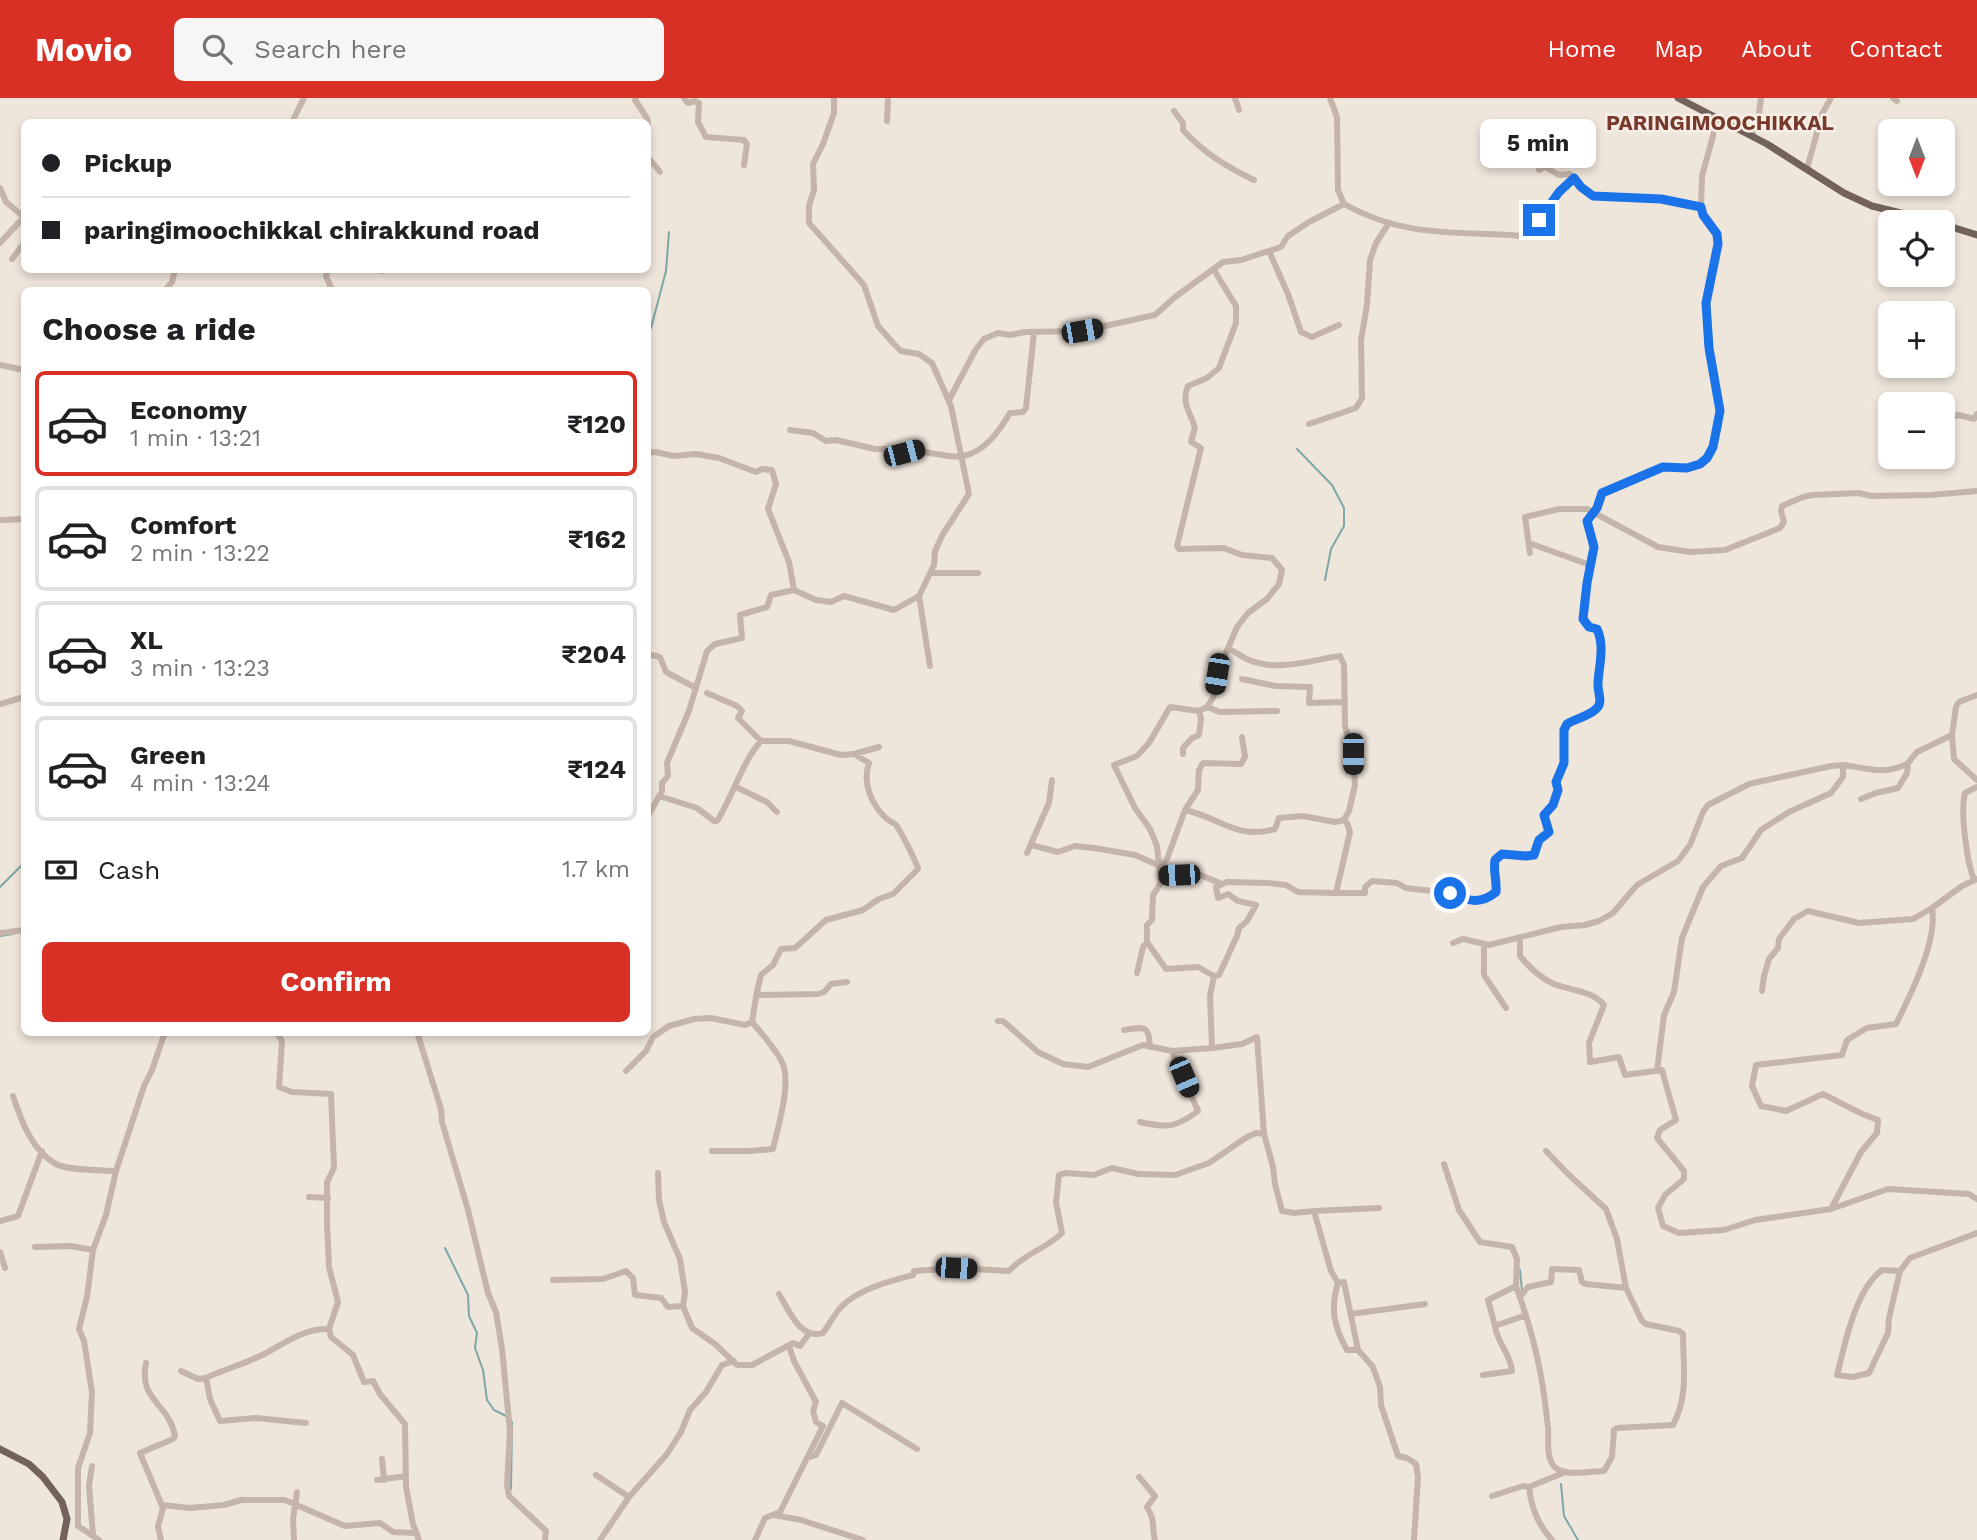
<!DOCTYPE html>
<html lang="en">
<head>
<meta charset="utf-8">
<style>
	body { margin:0; font-family:"Work Sans",sans-serif; background:#f6f6f6; color:#202124; height:100vh; display:flex; flex-direction:column; font-size:26px; white-space:nowrap }
	* { box-sizing:border-box; margin:0 }
	p { font-size:23px; color:#757577 }
	.icon { flex:none; width:38px; height:38px; fill:none; stroke:currentColor; stroke-width:2; stroke-linecap:round; stroke-linejoin:round }
	.map { position:relative; flex:1; overflow:hidden }
	.side { position:absolute; left:21px; top:189px; width:630px; height:749px; display:flex; flex-direction:column; background:#fff; border-radius:10px; box-shadow:0 4px 10px #0003 }
	.side>* { flex:none }
	.guide { position:absolute; left:21px; top:21px; width:630px; height:154px; border-radius:10px; box-shadow:0 4px 10px #0003; display:grid; align-content:center; height:154px; padding:0 21px; background:#fff }
	.needle { width:46px; rotate:180deg }
	.tools { position:absolute; left:1878px; top:21px; display:grid; gap:14px }
	.tools a { display:grid; place-items:center; width:77px; height:77px; border-radius:10px; background:#fff; box-shadow:0 4px 10px #0003; font-size:35px }
	.end { position:absolute; width:32px; height:32px; margin:-16px; border:9px solid #1a73e8; background:#fff; box-shadow:0 0 0 4px #fff }
	.from { border-radius:50% }
	.bubble { position:absolute; height:49px; border-radius:10px; background:#fff; box-shadow:0 4px 10px #0003; font-size:23px; font-weight:700; line-height:49px; text-align:center }
	.car { position:absolute; width:21px; height:42px; margin:-21px -10px; border-radius:9px; box-shadow:0 0 5px 2px #0007; background:linear-gradient(#222 24%,#8ab4d8 0 40%,#222 0 76%,#8ab4d8 0 86%,#222 0) }
	.guide b { display:flex; align-items:center; gap:24px; height:66px; font-size:26px }
	.guide b+b { border-top:2px solid #e0e0e0 }
	.guide i { width:18px; height:18px; background:#202124 }
	ul { padding:0; list-style:none }
	li { display:flex; align-items:center; gap:21px; height:105px; margin:0 14px 10px; padding:0 7px; border:4px solid #e0e0e0; border-radius:10px }
	li div { flex:1 }
	li b { display:block; font-size:26px }
	li em { font-style:normal; font-weight:700 }
	li.selected { border-color:#d93025 }
	li>.icon { width:63px; height:63px; stroke-width:1.5 }
	h2 { padding:0 21px; font-size:32px; line-height:84px }
	.pay { display:flex; align-items:center; gap:18px; height:77px; padding:0 21px; font-size:26px }
	.pay p { margin-inline-start:auto }
	.cta { display:flex; gap:14px; margin-top:auto; padding:14px 21px }
	.cta a { flex:1; height:80px; border-radius:10px; background:#d93025; color:#fff; font-size:28px; font-weight:700; line-height:80px; text-align:center }
	header { display:flex; align-items:center; gap:42px; box-sizing:border-box; height:98px; padding:0 35px; background:#d93025; color:#fff }
	header strong { font-size:33px }
	nav { display:flex; gap:38px; margin-inline-start:auto; font-size:24px }
	.search { width:490px; height:63px; background:#f6f6f6; display:flex; align-items:center; gap:18px; box-sizing:border-box; padding:0 24px; border-radius:10px; color:#757577; font-size:26px }
	.map>svg:first-child { display:block }
	.lines { fill:none; stroke-linecap:round; stroke-linejoin:round }
	.stream { stroke:#7ea8a8; stroke-width:2 }
	.minor { stroke:#c5b4a9; stroke-width:6 }
	.major { stroke:#73625b; stroke-width:7 }
	.route { stroke:#1a73e8; stroke-width:9 }
	.labels { text-anchor:middle; dominant-baseline:central; stroke-width:5; stroke-linejoin:round; paint-order:stroke }
	.quarter-label { font-size:21px; font-weight:bold; fill:#783a2b; stroke:#f7efe7 }
</style>
</head>
<body>
<header>
<strong>Movio</strong>
<div class="search"><svg class="icon" aria-label="search" viewBox="0 0 24 24"><circle cx="10" cy="10" r="6"/><path d="M15 15l6 6"/></svg>Search here</div>
<nav><a>Home</a><a>Map</a><a>About</a><a>Contact</a></nav>
</header>
<div class="map">
<svg width="1977" height="1442" viewBox="0 0 1977 1442">
	<rect width="100%" height="100%" fill="#eee5db"/>
	<g class="lines">
		<path class="stream" d="M648,233L651,230L666,173L669,134
			M1297,351L1332,387L1344,410V428L1331,451L1325,482
			M0,789L24,765
			M0,838L13,836
			M445,1150L468,1197L469,1218L477,1235L475,1250L483,1272L487,1302L494,1312L506,1318
			M1520,1172L1522,1193
			M1561,1386L1564,1418L1578,1442
			M511,1391L512,1324"/>
		<path class="minor" d="M636,0L635,2L647,20L648,26
			M684,0L688,5L695,3L699,5L698,24L706,39L744,42L747,46L744,67
			M1235,0L1239,12
			M1893,0L1897,3
			M1174,13L1183,25V32C1204,55 1227,69 1254,82
			M887,23L888,0
			M292,24L304,0
			M1752,38L1758,23L1761,0
			M648,59L660,74
			M1807,71L1822,16L1831,0
			M1539,72L1545,69L1559,77L1570,76L1574,80
			M1574,80L1581,89L1593,98L1661,101L1701,109
			M0,90L6,104L24,119
			M1346,107C1404,140 1459,133 1522,138L1529,136L1535,130L1545,112L1574,80
			M0,145L24,119
			M1269,153L1288,196L1301,234L1312,239L1339,227
			M12,161L24,145
			M328,172L326,178L332,192
			M382,172V173
			M1214,172L1236,208V225L1219,270L1207,280L1188,288C1181,304 1190,315 1195,329L1191,344L1201,350L1177,448L1179,451L1224,450L1242,457L1272,460L1282,472L1279,486L1267,501L1248,515L1237,529L1217,576L1214,598L1207,609L1199,613L1170,609L1149,645L1137,658L1114,667L1135,710L1150,731L1157,748L1161,785L1153,797L1152,822L1147,827V844L1166,871L1198,869L1214,878L1219,877L1237,838L1239,830L1247,823L1256,807L1238,803L1228,796L1218,800L1216,789L1227,784L1268,785L1286,787L1298,794L1336,795
			M165,192L172,184L175,172
			M0,267L24,272
			M949,302L976,251L984,241L998,235L1010,237L1025,234L1082,233L1155,217L1175,199L1223,164L1241,162L1281,149L1288,138L1309,124L1344,106L1338,92L1337,19L1330,0
			M1942,321L1959,317L1974,321L1977,316
			M1309,326L1356,310L1362,300L1361,242L1367,207L1370,162L1376,145L1389,125
			M790,332L813,335L826,343L836,342L875,351H896L904,355C919,351 921,354 936,356C944,357 955,360 963,358C985,354 999,333 1010,315L1023,314L1026,310L1034,234
			M648,355L655,354L674,358L696,356L719,360L756,374L762,371L772,372L776,386L768,411L789,464L794,492
			M2,422L24,421
			M1529,445L1590,467
			M1530,455L1525,419L1559,411H1587L1658,449L1690,454L1725,452L1780,430L1784,424L1781,413L1782,408L1803,399L1813,397L1859,395L1871,398L1930,397L1977,393
			M930,475H978
			M919,498L930,568
			M1229,551C1236,554 1242,559 1249,562C1277,574 1312,562 1340,558L1344,567L1345,628L1353,656L1355,687L1349,713L1344,722L1347,725L1350,734L1336,795H1365V789L1372,783L1397,785L1406,790L1450,795L1474,804L1487,801L1496,794C1497,783 1493,773 1495,762L1502,756L1534,757L1539,742L1548,734L1544,717L1553,707L1558,692L1556,684L1564,665V632L1567,626L1596,612L1600,606C1600,600 1598,595 1598,589C1596,569 1606,550 1596,531L1589,529L1583,521L1586,485L1594,449L1587,423L1596,410L1602,395L1663,369L1687,370L1700,366L1707,360L1718,332L1720,313L1708,250L1706,205L1718,146L1717,136L1703,117L1701,109L1702,78L1713,38L1715,18
			M648,556L660,559L666,574L696,590
			M1242,581L1275,588L1310,589L1309,605L1345,604
			M707,595L737,608L742,613L738,620L761,643
			M0,606L24,599
			M1207,609L1220,614L1277,613
			M1952,637L1954,661L1977,682
			M854,656L879,649
			M1183,656V650L1192,640L1199,637L1201,621L1199,613
			M1843,667C1867,670 1886,678 1908,665
			M736,689L767,704L777,714
			M659,698L697,710L714,723H717C733,698 742,664 761,643H789L841,657L854,656L869,665C862,684 871,707 887,721C889,723 893,724 896,727C900,732 917,765 918,771L893,796L879,801L863,812L826,822L795,850L781,851L773,867L761,877L757,893L760,897L818,896L824,894L831,886L847,884
			M1861,701L1876,695L1898,690L1907,675L1908,665L1917,654L1952,637L1956,609L1959,604L1977,597
			M1185,712C1221,720 1237,742 1275,731L1279,720L1303,718L1335,724L1344,722
			M648,718L662,693V685L668,678L667,665L689,613L707,553L715,546L742,540L740,517L767,509L771,497L794,492L816,502L831,504L844,498L894,512L919,498L934,467L935,453L943,436L969,396L951,308L932,265L919,256L901,253L893,245L878,228L864,187L809,125V108L814,92L813,66L823,46L834,15V0
			M1031,747L1058,754L1075,748L1094,750L1135,757L1160,768L1167,761L1185,712L1198,692L1199,672L1203,665L1241,666L1245,659L1242,639
			M1027,755L1049,705L1052,682
			M1161,777L1198,776L1222,786
			M1974,782C1967,764 1960,714 1965,695L1977,689
			M0,835L24,832
			M1520,840V858C1529,869 1540,880 1554,886C1572,893 1591,892 1604,907L1589,945L1590,964L1619,959L1625,977L1662,972L1676,1022L1660,1032L1657,1040L1684,1073V1081L1665,1097L1658,1110L1663,1128L1679,1135L1724,1132L1755,1122L1831,1111L1888,1091L1969,1096L1977,1101
			M1453,845L1463,841L1489,847L1561,829L1585,827L1599,823L1613,815L1637,787L1678,763L1690,747L1703,714L1708,707L1749,686L1831,668L1843,667V679L1831,695L1789,714L1761,732L1742,760L1721,768L1703,789L1682,840L1674,894L1664,917L1657,973
			M1484,846V877L1506,910
			M1137,875L1143,849L1147,844
			M1214,878L1210,898L1212,950L1242,946L1257,939L1264,1036L1273,1069L1275,1086L1282,1113L1294,1115L1314,1113L1331,1173L1338,1185C1330,1210 1334,1229 1347,1252H1358L1373,1269L1380,1289L1381,1307L1398,1358L1407,1360L1416,1366L1418,1379L1414,1442
			M1762,893L1764,878L1769,861L1778,850L1779,841L1794,821L1808,813L1859,825L1913,821L1932,810
			M998,923H1003L1038,954L1063,966L1088,969L1143,947L1172,953L1212,950
			M1124,932C1144,929 1149,926 1150,949
			M276,934L282,943L279,989L292,994L331,996L334,1070L327,1084V1126L329,1169L338,1204L329,1231L331,1239L353,1257L364,1284L373,1283L380,1296L405,1326L406,1389L413,1426L419,1442
			M417,934L441,1011L442,1024L468,1112L488,1195L496,1214L502,1251L510,1333L507,1387L509,1398L546,1433L545,1442
			M626,973L646,953L653,939L669,928L694,921L711,920L745,927L752,924L757,893
			M13,998C21,1022 32,1053 56,1066C69,1073 101,1072 116,1073
			M1140,1024C1166,1030 1176,1030 1198,1013L1172,953
			M712,1053H750L773,1051C778,1029 792,984 782,964C775,950 762,936 752,924
			M1444,1066L1459,1112L1480,1144L1512,1149L1517,1161L1516,1188L1488,1202L1495,1228
			M658,1075L659,1102L664,1124L680,1161L685,1194L683,1208L692,1230L715,1246L737,1267H752L793,1245L800,1248L809,1236
			M309,1099L328,1100
			M1831,1111L1861,1054L1877,1035L1878,1022C1858,1016 1842,1005 1823,996L1786,1013L1761,1008L1752,988L1756,967L1842,957L1847,942L1867,930L1896,926C1911,896 1938,842 1932,810L1962,788L1977,781
			M1314,1113L1379,1110
			M0,1123L18,1118L42,1053
			M35,1149L71,1148L93,1152
			M0,1154L5,1170
			M1900,1173L1882,1172C1855,1192 1845,1246 1837,1277L1853,1279L1869,1275L1888,1235L1889,1220L1900,1173L1910,1160L1977,1135
			M553,1182L603,1181L626,1173L633,1180L635,1197L661,1200L668,1209L683,1208
			M1338,1185L1344,1184L1358,1252
			M1516,1188C1534,1238 1543,1277 1548,1330C1549,1341 1546,1357 1553,1367C1562,1380 1590,1373 1604,1373L1612,1359L1614,1332L1617,1330L1673,1327C1689,1297 1683,1269 1683,1236L1679,1233L1646,1226L1642,1223L1626,1190L1617,1141L1606,1111L1568,1076L1546,1053
			M779,1196C789,1212 800,1242 823,1235C829,1227 835,1215 842,1208C859,1191 890,1183 913,1177L914,1173L956,1170L1009,1173C1025,1155 1046,1151 1062,1135L1056,1104L1059,1077L1066,1075L1094,1077L1112,1070L1138,1076L1175,1077L1209,1065L1247,1039L1256,1035L1264,1036
			M1520,1199L1528,1189L1551,1184L1552,1171L1579,1172L1582,1184L1586,1186L1626,1190
			M1351,1216L1425,1206
			M146,1265C138,1303 169,1305 175,1338L173,1341L140,1355L163,1410L158,1428L161,1442
			M181,1273L198,1281L206,1280L210,1301L220,1323L256,1320L306,1325
			M1483,1277L1512,1273C1511,1256 1497,1245 1495,1228L1526,1217
			M206,1280C223,1272 241,1267 258,1259C282,1248 301,1230 329,1231
			M807,1360L816,1357L842,1305L917,1351
			M382,1361L384,1382
			M92,1368L89,1388L93,1437
			M596,1377L629,1399
			M1139,1379L1155,1398L1147,1409C1156,1424 1151,1426 1155,1442
			M377,1382L406,1378
			M1529,1389L1563,1375
			M1492,1398L1523,1388L1529,1389C1531,1410 1538,1427 1552,1442
			M162,1407L190,1410L224,1407L241,1402H285L345,1428L380,1425L393,1434L416,1435
			M774,1417L801,1422L863,1442
			M78,1428V1370L90,1335L92,1294L84,1243L79,1231L87,1199L93,1152L106,1117L116,1073L144,988L152,972L165,934
			M78,1428L99,1442
			M294,1442L293,1421L297,1394
			M600,1442L629,1399L667,1356L681,1334L690,1312L706,1294L722,1267L734,1263
			M755,1442L765,1420L780,1414L823,1328L816,1324L813,1313L816,1304L794,1263L789,1248"/>
		<path class="major" d="M1678,0L1767,46L1844,95L1872,108L1938,124
			M1942,126L1977,137
			M0,1351L29,1366L43,1379L62,1404L67,1421L63,1442"/>
	</g>
	<g class="lines">
		<path class="route" d="M1450,795C1468,803 1480,807 1496,794C1497,783 1493,773 1495,762L1502,756L1526,758L1534,757L1539,742L1549,734L1544,717L1553,707L1558,692L1556,684L1564,665V632L1567,626C1575,621 1589,618 1596,611C1604,604 1597,594 1598,585C1599,567 1605,548 1597,531L1589,529L1583,521L1587,485L1594,449L1587,423L1597,410L1602,395L1663,369L1687,370L1700,366L1707,360L1713,349L1720,313L1709,250L1706,205L1718,146L1717,136L1703,117L1701,109L1661,101L1593,98L1581,89L1574,80L1559,94L1539,122"/>
	</g>
	<g class="labels">
		<g class="quarter-label">
			<text x="1720" y="24">PARINGIMOOCHIKKAL</text>
		</g>
	</g>
</svg>
<div class="tools">
<a><svg class="needle" viewBox="-14 -14 28 28"><path d="M0-13l5 13h-10z" fill="#e53935"/><path d="M0 13l5-13h-10z" fill="#757577"/></svg></a>
<a><svg class="icon" aria-label="locate" viewBox="0 0 24 24"><circle cx="12" cy="12" r="6"/><path d="M12 2v4M12 18v4M2 12h4M18 12h4"/></svg></a>
<a>+</a>
<a>−</a>
</div>
<i class="end from" style="left:1450px;top:795px"></i>
<i class="end" style="left:1539px;top:122px"></i>
<div class="bubble" style="left:1480px;top:21px;width:116px">5 min</div>
<i class="car" style="left:1082px;top:233px;rotate:80deg"></i>
<i class="car" style="left:904px;top:355px;rotate:75deg"></i>
<i class="car" style="left:1217px;top:576px;rotate:189deg"></i>
<i class="car" style="left:1353px;top:656px;rotate:180deg"></i>
<i class="car" style="left:1179px;top:777px;rotate:268deg"></i>
<i class="car" style="left:1184px;top:979px;rotate:157deg"></i>
<i class="car" style="left:956px;top:1170px;rotate:93deg"></i>
<div class="guide">
<b><i class="from"></i>Pickup</b>
<b><i></i>paringimoochikkal chirakkund road</b>
</div>
<section class="side">
<h2>Choose a ride</h2>
<ul>
<li class="selected"><svg class="icon" aria-label="car" viewBox="0 0 24 24"><path d="M5 17H2v-5l4-1 3-4h7l3 4 3 1v5h-3M9 17h6M6 11h13"/><circle cx="7" cy="17" r="2"/><circle cx="17" cy="17" r="2"/></svg><div><b>Economy</b><p>1 min · 13:21</p></div><em>₹120</em></li>
<li><svg class="icon" aria-label="car" viewBox="0 0 24 24"><path d="M5 17H2v-5l4-1 3-4h7l3 4 3 1v5h-3M9 17h6M6 11h13"/><circle cx="7" cy="17" r="2"/><circle cx="17" cy="17" r="2"/></svg><div><b>Comfort</b><p>2 min · 13:22</p></div><em>₹162</em></li>
<li><svg class="icon" aria-label="car" viewBox="0 0 24 24"><path d="M5 17H2v-5l4-1 3-4h7l3 4 3 1v5h-3M9 17h6M6 11h13"/><circle cx="7" cy="17" r="2"/><circle cx="17" cy="17" r="2"/></svg><div><b>XL</b><p>3 min · 13:23</p></div><em>₹204</em></li>
<li><svg class="icon" aria-label="car" viewBox="0 0 24 24"><path d="M5 17H2v-5l4-1 3-4h7l3 4 3 1v5h-3M9 17h6M6 11h13"/><circle cx="7" cy="17" r="2"/><circle cx="17" cy="17" r="2"/></svg><div><b>Green</b><p>4 min · 13:24</p></div><em>₹124</em></li>
</ul>
<div class="pay"><svg class="icon" aria-label="cash" viewBox="0 0 24 24"><path d="M3 7h18v10H3z"/><circle cx="12" cy="12" r="2"/></svg>Cash<p>1.7 km</p></div>
<div class="cta"><a>Confirm</a></div>
</section>
</div>
</body>
</html>
